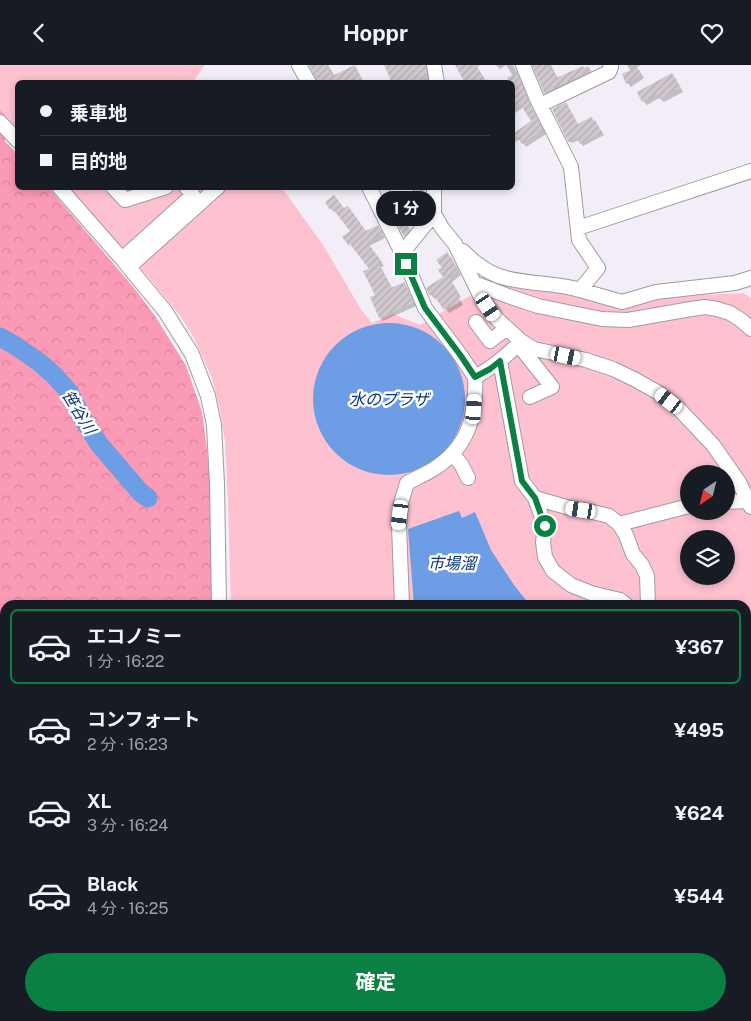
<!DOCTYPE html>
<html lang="ja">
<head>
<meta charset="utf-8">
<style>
	body { margin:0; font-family:"Public Sans","Noto Sans JP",sans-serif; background:#242831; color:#f1f3f6; height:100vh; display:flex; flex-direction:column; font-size:19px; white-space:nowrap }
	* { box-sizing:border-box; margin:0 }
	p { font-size:16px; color:#9ea1a6 }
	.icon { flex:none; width:28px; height:28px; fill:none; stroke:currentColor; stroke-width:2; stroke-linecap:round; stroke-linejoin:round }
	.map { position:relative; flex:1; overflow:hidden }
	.details { position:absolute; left:0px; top:535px; width:751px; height:421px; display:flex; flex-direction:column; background:#171b24; border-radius:15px 15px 0 0; box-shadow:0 2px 8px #0003 }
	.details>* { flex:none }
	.top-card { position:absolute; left:15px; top:15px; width:500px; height:110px; border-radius:8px; box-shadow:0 2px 8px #0003; display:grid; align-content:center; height:110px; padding:0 25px; background:#171b24 }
	.needle { width:32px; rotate:215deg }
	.buttons { position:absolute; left:680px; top:400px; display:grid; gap:10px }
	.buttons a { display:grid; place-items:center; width:55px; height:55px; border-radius:50%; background:#171b24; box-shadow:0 2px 8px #0003; font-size:25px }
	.end { position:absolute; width:22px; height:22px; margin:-11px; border:6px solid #0b8043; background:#fff; box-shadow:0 0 0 2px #fff }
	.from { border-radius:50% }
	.bubble { position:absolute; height:35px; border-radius:18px; background:#171b24; box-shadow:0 2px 8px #0003; font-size:16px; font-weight:700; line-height:35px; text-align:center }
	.car { position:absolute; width:15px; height:30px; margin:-15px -8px; border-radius:6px; box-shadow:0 0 4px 1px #0007; background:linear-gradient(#fff 24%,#345 0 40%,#fff 0 76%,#345 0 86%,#fff 0) }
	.top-card b { display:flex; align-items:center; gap:18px; height:48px; font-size:19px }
	.top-card b+b { border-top:1px solid #363941 }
	.top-card i { width:12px; height:12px; background:#f1f3f6 }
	ul { padding:9px 0 0; list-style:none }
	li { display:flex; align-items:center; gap:15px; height:75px; margin:0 10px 8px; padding:0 15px; border:2px solid transparent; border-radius:8px }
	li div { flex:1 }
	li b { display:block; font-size:19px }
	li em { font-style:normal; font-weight:700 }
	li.current { border-color:#0b8043 }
	li>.icon { width:45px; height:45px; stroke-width:1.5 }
	.action { display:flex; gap:10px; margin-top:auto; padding:10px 25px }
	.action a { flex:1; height:58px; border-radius:30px; background:#0b8043; color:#fff; font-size:20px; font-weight:700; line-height:58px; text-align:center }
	header { display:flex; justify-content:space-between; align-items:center; height:65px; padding:0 25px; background:#171b24; font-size:22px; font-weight:700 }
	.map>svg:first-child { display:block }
	.forest { fill:url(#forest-crowns) }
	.green { fill:#fdc1d0; fill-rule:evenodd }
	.water { fill:#6d9de5 }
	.shadow { fill:#0003 }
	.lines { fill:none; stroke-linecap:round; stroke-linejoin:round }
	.river { stroke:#6d9de5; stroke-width:19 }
	.building { fill:url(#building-hatch) }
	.minor-casing { stroke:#9f9ba3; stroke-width:16 }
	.minor { stroke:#fff; stroke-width:14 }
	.route { stroke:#0b8043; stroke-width:6 }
	.labels { text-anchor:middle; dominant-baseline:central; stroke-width:5; stroke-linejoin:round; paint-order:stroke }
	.water-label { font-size:16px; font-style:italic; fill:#093676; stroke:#fdfcfe }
</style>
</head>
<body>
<header><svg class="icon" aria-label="back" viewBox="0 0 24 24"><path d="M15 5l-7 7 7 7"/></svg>Hoppr<svg class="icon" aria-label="heart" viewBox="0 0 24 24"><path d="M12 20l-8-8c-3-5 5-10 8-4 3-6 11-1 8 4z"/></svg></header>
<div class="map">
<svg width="751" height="956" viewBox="0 0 751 956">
	<defs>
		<pattern id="forest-crowns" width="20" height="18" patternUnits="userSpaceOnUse" patternTransform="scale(1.25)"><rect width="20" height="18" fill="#fb9ab5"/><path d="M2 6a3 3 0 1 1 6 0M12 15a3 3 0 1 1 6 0" fill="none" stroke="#d7849b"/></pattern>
		<pattern id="building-hatch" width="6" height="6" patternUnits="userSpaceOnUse" patternTransform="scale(1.25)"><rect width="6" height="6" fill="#d0c8ce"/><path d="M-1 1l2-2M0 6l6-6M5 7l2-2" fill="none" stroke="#b2abb0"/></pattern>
	</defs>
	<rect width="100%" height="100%" fill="#f2edf6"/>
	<path class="forest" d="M0,0H7L5,76L17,89L18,122L49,123L134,223L155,251L186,301L202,347L207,385L211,428L213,540H5V646L0,641Z"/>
	<path class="green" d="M0,0H205L195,14L196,17L18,18L17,63L0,45Z
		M70,123H282L323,180L362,246L372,258L393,249L420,260L473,229L496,217L577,230L658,232L743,228L751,233V956H281L279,951H746V540H231L228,435L225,376L220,346L212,313L194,273L181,252L149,213ZM689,409H726V446H689ZM689,474H726V511H689Z"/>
	<path class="water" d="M313 334a76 76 0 1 1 152 0a76 76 0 1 1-152 0Z
		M459,446L462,453L475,447L491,485L514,520L530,540H414L408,464Z
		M751,871V956H641L647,951H746V874Z"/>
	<path class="shadow" d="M310,0H328L335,11L354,2L358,6L364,18H318Z
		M386,0H429L430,18H420L418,16L415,18H394Z
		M457,0H480L477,2L486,16L488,14L491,18H468Z
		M496,0H513L520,13L532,43L546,69L526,82L520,74L512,79V62L516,68L532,57L524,42L512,50L513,11L506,0L500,4Z
		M534,0H551L558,14L588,2L594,10L549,31L545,28Z
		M627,0H641L637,2L644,13L631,22L628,18L624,10L631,6Z
		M672,10L676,14L683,27L664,37L659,33L647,40L643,36Z
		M595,56L604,70L583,81L579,75L572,78L569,76L578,60Z
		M326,138L344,145L367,167L378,162L381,165L385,173L369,181L384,201L381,202L392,223L404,218L407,222L416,241L383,256L380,252L371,204L344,172L352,166L336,146L334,147Z
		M399,147L411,168L407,173L405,171Z
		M447,189L451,192L461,210L452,217L461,232L459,233L463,240L449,248L437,232L435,234L431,230L428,223L445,212L443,203Z"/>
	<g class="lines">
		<path class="river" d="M0,272L16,281L39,297L54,310L69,327L83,354L99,379L141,428L148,433"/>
	</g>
	<path class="building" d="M309,0H326L332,11L355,0L363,18H318Z
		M384,0H425L427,12L416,15L415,12L405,18H392Z
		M455,0H476L486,18H465Z
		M532,0H545L546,3L550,1L556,13L583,1L584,3L588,1L591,6L544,28Z
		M637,2L641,9L626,19L622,9Z
		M517,7L529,37L543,65L522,79L514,68L531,56L520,39L512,44V18H510L507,13Z
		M672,8L680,23L659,34L656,29L642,37L637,27Z
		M566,37L578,59L591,52L594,56L595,55L602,67L580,79L576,72L568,77L552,44Z
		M412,122H422L425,125V128L423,131Z
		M334,130L344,143L348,141L366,166L378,160L383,169L367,177L382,197L379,199L391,223L404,217L413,238L379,253L370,232L375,230L363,206L369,204L350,179L349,181L342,172L350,166L332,143L330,145L325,137Z
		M399,146L410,165L404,172L392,149Z
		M447,187L458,206L449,212L458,228L456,229L460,235L458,238L444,245L433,229L429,230L426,223L443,212L438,205L442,203L436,195Z"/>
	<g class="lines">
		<g class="minor-casing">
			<path id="minor" d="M299,0L309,18
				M434,0L437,18
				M540,40L609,7L611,2L610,0
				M0,57L18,76
				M59,122L122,194L165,246L192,289L208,331L214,360L217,419L219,540
				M113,122L125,135L166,122
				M369,122L402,188L425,243L461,291L475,312
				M396,122L434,149L442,163L455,179L480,230L497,254L521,276L534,284L586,295L613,304L634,314L659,328L679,344L713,380L739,417L751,442
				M578,163L751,106
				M463,186C473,197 488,208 502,212C528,220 555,217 580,225L598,203L579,175L571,102L537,34L523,0
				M402,188L434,149V122
				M122,194L193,130L186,122
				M129,202L218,122
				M474,218L508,231L538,241L602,254L628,255L691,244L705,242L717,244L730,248L741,255L751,264
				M580,225L622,237L656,227L735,218L751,213
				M476,257L490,276L507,263
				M521,277V283L552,322L530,332
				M500,296L522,416L535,433L545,461L543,477L545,492L553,506L571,520L591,528L620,535L626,540
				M452,389L461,399L468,413
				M535,433L570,443L593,447L609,451L619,459L626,470L633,489L642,500L647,511L648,540
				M726,437L748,436
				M619,459L689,441
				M402,540L399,461L401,438L407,418C416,413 426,409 435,403C468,382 477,350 475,312C493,302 507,291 521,276
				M746,841L751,839
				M267,951L269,956
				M427,951L428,956
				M511,951L515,956
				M336,956V951
				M549,956L552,951
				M613,956L618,951"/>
		</g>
		<use href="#minor" class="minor"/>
	</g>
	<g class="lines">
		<path class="route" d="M406,199L425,243L461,291L475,312L490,304L500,296L522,416L535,433L545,461"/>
	</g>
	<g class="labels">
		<g class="water-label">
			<text x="389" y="334">水のプラザ</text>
			<text transform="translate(79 347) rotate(58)">笹谷川</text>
			<text x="452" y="498">市場溜</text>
		</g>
	</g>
</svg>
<div class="buttons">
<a><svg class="needle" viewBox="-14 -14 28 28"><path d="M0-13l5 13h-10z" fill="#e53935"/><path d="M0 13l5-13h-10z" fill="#9ea1a6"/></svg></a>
<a><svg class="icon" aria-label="layers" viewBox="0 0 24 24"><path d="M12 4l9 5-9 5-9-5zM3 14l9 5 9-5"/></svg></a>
</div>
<i class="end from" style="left:545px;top:461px"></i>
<i class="end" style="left:406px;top:199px"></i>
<div class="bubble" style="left:376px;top:126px;width:60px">1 分</div>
<i class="car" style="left:488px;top:242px;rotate:146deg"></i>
<i class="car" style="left:566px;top:291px;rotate:102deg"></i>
<i class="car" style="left:669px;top:336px;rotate:308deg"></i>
<i class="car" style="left:474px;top:344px;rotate:4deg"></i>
<i class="car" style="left:581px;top:445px;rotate:279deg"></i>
<i class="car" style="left:400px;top:450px;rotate:187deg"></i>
<div class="top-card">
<b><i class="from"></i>乗車地</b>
<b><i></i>目的地</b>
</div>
<section class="details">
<ul>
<li class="current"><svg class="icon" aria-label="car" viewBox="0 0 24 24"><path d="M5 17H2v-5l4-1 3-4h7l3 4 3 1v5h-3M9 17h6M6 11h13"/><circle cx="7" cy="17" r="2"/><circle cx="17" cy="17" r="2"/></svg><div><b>エコノミー</b><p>1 分 · 16:22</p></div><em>¥367</em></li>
<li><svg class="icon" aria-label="car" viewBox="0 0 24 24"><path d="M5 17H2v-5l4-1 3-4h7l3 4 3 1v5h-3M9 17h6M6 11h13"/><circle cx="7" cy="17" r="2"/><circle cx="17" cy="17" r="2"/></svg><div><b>コンフォート</b><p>2 分 · 16:23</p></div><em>¥495</em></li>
<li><svg class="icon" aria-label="car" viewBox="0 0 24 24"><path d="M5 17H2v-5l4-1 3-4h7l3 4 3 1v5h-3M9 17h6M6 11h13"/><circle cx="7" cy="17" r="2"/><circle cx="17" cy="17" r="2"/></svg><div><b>XL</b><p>3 分 · 16:24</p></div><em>¥624</em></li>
<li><svg class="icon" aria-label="car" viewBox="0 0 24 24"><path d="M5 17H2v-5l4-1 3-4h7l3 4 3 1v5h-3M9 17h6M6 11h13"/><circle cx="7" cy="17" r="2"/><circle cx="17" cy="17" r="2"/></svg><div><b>Black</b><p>4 分 · 16:25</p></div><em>¥544</em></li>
</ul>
<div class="action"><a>確定</a></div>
</section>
</div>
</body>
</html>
